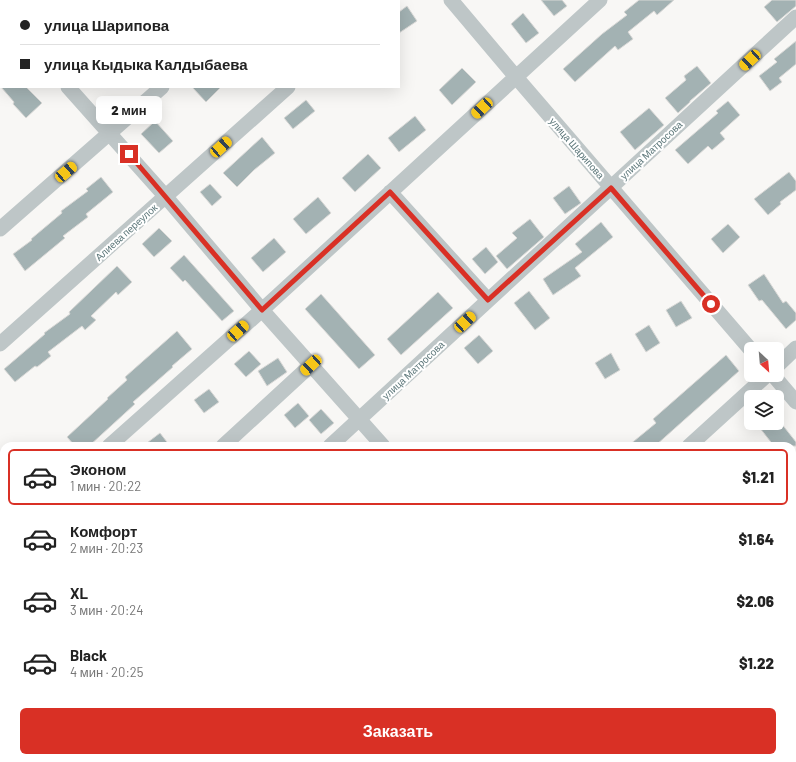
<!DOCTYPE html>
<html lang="ru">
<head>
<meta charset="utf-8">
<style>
	body { margin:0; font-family:Barlow,sans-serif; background:#f2f2f2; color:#222; height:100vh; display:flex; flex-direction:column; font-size:15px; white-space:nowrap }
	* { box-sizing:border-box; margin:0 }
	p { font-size:13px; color:#767676 }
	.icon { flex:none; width:22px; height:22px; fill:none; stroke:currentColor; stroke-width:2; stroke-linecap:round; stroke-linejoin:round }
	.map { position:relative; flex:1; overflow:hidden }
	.sheet { position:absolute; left:0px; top:442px; width:796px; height:320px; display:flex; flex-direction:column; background:#fff; border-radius:12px 12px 0 0; box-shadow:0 4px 16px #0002 }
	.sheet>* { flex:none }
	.banner { position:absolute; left:0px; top:0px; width:400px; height:88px; box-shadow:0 4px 16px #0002; display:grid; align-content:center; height:88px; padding:0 20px; background:#fff }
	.needle { width:26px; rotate:154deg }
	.controls { position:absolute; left:744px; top:342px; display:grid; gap:8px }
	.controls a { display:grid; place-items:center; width:40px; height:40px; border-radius:6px; background:#fff; box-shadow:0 4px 16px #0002; font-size:20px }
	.end { position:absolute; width:18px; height:18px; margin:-9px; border:5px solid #d93025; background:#fff; box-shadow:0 0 0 2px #fff }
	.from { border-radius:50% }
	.bubble { position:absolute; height:28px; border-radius:6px; background:#fff; box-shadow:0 4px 16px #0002; font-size:13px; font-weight:800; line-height:28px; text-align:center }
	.car { position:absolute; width:12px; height:24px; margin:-12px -6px; border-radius:5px; box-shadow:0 0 3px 1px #0007; background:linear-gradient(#f5c518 24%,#345 0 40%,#f5c518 0 76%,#345 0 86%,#f5c518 0) }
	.banner b { display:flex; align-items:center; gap:14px; height:38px; font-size:15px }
	.banner b+b { border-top:1px solid #e0e0e0 }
	.banner i { width:10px; height:10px; background:#222 }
	ul { padding:7px 0 0; list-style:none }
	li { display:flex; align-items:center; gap:12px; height:56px; margin:0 8px 6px; padding:0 12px; border:2px solid transparent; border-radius:6px }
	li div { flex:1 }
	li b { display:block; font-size:15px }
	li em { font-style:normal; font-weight:800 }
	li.active { border-color:#d93025 }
	li>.icon { width:36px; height:36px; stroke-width:1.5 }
	.button { display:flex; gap:8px; margin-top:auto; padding:8px 20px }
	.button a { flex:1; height:46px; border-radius:6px; background:#d93025; color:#fff; font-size:16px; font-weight:800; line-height:46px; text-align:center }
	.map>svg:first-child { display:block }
	.building { fill:#a3b2b3; stroke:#dad9d7 }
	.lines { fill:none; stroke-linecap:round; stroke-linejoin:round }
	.minor { stroke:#bec6c7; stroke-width:15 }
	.route { stroke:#d93025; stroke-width:5 }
	.labels { text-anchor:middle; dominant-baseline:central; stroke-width:4; stroke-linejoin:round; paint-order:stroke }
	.street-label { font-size:10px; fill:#5e787b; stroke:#fff }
</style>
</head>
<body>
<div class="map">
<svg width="796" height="762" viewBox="0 0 796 762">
	<rect width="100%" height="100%" fill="#f8f7f5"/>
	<path class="building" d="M541,0H562L567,6L554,16Z
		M639,0H674L657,15L654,11L628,32L633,39L618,50L615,46L575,82L563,69L602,34L627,15L624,12Z
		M772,0H796V6L777,22L764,7Z
		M407,6L417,21L399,33V12Z
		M523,13L539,33L526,43L511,24Z
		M796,41V64L779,78L782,82L770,91L759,76L777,62L774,59Z
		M697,66L711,83L690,101V102L678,113L665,98L686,80L684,76Z
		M462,68L476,82L452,105L439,90Z
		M1,87H26L42,103L26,118L13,104L14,102Z
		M192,87H221L206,102Z
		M306,100L315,111L293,129L284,118Z
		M728,101L740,115L720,133L725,139L712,150L708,146L688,164L675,150L718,113L716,111Z
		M649,108L664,125L635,150L620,132Z
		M415,116L426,130L399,152L388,138Z
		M155,121L173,141L159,153L141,134Z
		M262,137L275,153L254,170L237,187L223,173Z
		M368,154L381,168L355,192L342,178Z
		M789,172L796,181V190L780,202L781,204L768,215L754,199Z
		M101,177L113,192L86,214L88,217L63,236L65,238L25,271L13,254L32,240L31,239L62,213L61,211L88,191L86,189Z
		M210,184L222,197L212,206L200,192Z
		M569,186L581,203L565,214L553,198Z
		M318,197L331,213L306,234L293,219Z
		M530,219L544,237L507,269L496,256L517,238L512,233Z
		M601,222L613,237L575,268L581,276L553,295L543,279L582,252L575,244Z
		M728,224L740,237L723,253L711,239Z
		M159,228L172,241L154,257L142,244Z
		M274,238L286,252L263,272L251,258Z
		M486,247L498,262L485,274L472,259Z
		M184,255L234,311L222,321L185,280L183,282L170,268Z
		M117,266L132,282L118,295L116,292L91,316L96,320L85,330L82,326L48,352L51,356L37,367L35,366L15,382L4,369L45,334L44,333L70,314L69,312Z
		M764,274L783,303L786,301L796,313V320L786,329L762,300L759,301L748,285Z
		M529,291L550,318L535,330L514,303Z
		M438,292L453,308L401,355L387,339Z
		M321,294L375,355L359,369L305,309Z
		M681,301L692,318L676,327L666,310Z
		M649,325L660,343L646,352L635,334Z
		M177,331L192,349L172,366L173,367L133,402L135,404L89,446H75L67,437L108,399L107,398L127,380L125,377Z
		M479,335L493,351L478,364L464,348Z
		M249,351L261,364L246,377L234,364Z
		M611,353L620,370L605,379L595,363Z
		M726,355L739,371L720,388L655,446H628L656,423L653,419Z
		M278,358L287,372L267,386L258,371Z
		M209,389L219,402L204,413L194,400Z
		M298,403L309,416L295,428L284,415Z
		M321,409L334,423L321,434L309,420Z
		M756,423H781L796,442V446H774Z
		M160,433L170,446H143Z"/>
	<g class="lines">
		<path class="minor" d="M451,0L516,77L751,350
			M257,1L258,0
			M383,1L384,0
			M0,12L1,13
			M68,87L166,197L262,310L383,446
			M390,192L488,300
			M0,229L162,87
			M0,344L288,87
			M777,366L796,348
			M773,375L796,402
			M109,446L262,310L600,0
			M223,446L311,365
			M330,446L796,17
			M689,446L767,375
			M0,544L4,540
			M792,571L796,567
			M0,750L4,746
			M661,758L665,762
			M196,762L201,758
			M344,762L348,758
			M578,762L583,758"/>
	</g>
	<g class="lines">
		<path class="route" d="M129,154L262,310L390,192L488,300L611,188L711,304"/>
	</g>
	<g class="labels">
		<g class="street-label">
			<text transform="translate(577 148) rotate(49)">улица Шарипова</text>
			<text transform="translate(651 150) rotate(-43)">улица Матросова</text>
			<text transform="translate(126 232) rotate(-42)">Алиева переулок</text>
			<text transform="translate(413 370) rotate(-43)">улица Матросова</text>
		</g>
	</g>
</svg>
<div class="controls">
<a><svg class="needle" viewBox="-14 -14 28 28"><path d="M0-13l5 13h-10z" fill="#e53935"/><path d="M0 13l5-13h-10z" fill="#767676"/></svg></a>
<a><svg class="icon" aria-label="layers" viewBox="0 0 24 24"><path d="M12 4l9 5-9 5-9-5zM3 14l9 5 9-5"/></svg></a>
</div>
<i class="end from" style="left:711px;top:304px"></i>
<i class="end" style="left:129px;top:154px"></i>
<div class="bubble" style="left:96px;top:96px;width:66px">2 мин</div>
<i class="car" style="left:750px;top:60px;rotate:227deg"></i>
<i class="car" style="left:482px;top:108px;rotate:227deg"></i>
<i class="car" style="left:221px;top:147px;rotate:48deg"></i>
<i class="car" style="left:66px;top:172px;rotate:49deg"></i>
<i class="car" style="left:465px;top:322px;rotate:47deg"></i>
<i class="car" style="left:238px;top:331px;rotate:48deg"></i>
<i class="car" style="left:311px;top:365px;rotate:227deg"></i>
<div class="banner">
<b><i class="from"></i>улица Шарипова</b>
<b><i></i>улица Кыдыка Калдыбаева</b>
</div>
<section class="sheet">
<ul>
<li class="active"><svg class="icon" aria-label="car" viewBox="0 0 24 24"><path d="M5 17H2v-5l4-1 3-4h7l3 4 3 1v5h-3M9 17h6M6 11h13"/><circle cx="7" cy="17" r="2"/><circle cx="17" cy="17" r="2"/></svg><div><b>Эконом</b><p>1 мин · 20:22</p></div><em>$1.21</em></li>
<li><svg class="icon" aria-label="car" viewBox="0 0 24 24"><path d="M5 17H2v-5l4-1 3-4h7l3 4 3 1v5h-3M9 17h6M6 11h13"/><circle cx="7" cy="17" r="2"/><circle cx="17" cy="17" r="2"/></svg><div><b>Комфорт</b><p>2 мин · 20:23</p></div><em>$1.64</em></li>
<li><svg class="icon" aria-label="car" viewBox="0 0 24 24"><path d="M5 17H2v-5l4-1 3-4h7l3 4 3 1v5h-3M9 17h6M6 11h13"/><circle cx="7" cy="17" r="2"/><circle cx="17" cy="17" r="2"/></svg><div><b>XL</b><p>3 мин · 20:24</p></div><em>$2.06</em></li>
<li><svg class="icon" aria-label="car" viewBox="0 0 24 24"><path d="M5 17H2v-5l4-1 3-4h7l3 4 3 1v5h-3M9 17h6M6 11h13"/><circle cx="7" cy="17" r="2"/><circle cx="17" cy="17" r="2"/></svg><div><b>Black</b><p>4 мин · 20:25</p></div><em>$1.22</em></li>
</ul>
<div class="button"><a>Заказать</a></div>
</section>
</div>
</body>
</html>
